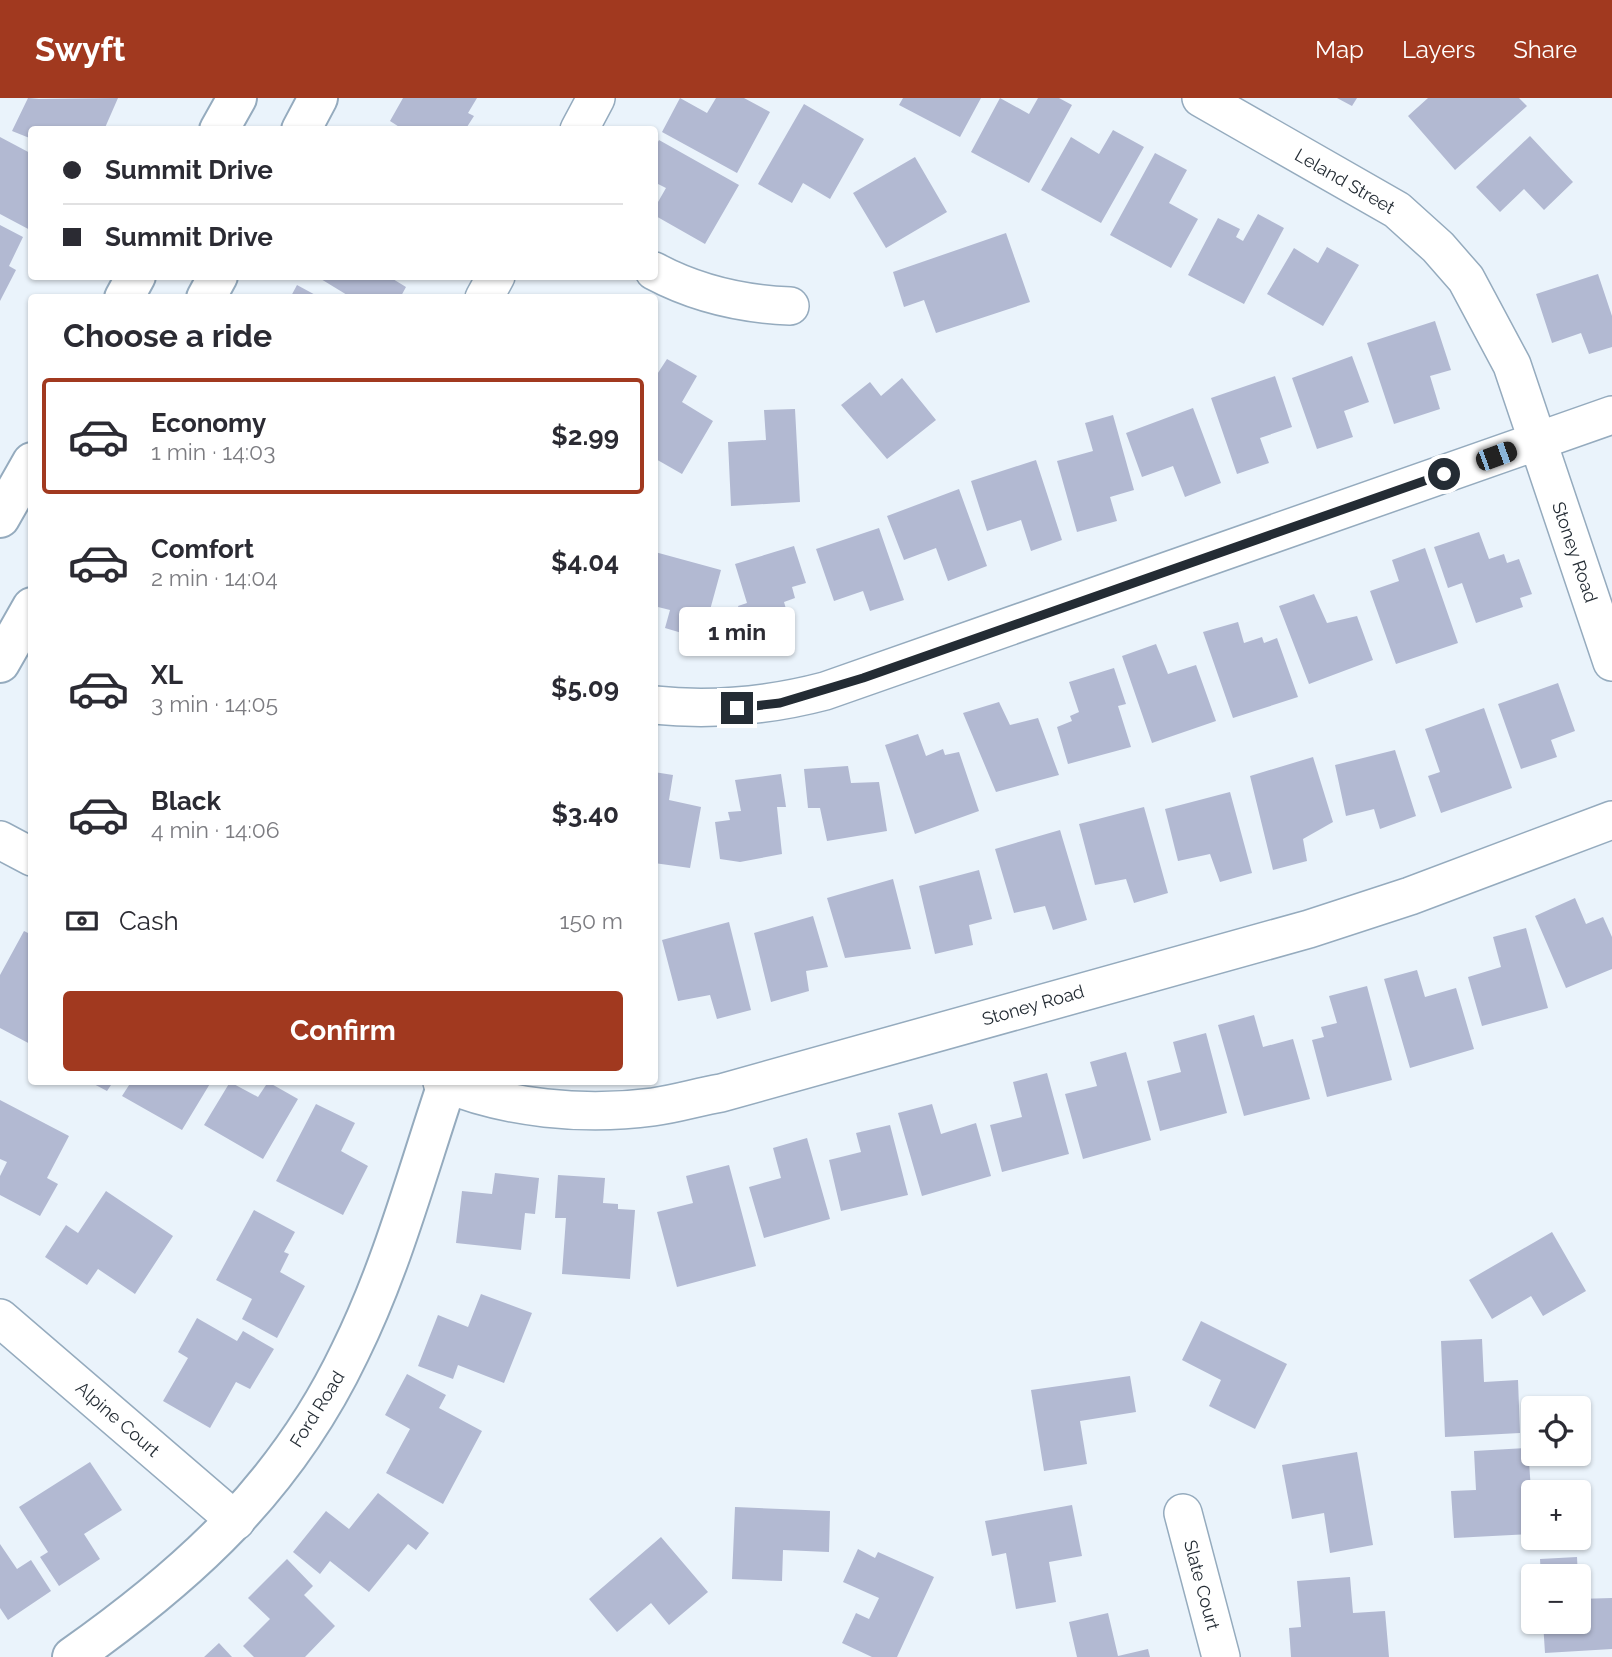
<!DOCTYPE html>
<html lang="en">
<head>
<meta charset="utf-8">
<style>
	body { margin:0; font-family:Raleway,sans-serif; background:#f2f2f3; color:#2b2b33; height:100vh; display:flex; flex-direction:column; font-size:26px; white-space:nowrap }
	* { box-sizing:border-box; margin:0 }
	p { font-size:23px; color:#7c7c81 }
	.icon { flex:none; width:38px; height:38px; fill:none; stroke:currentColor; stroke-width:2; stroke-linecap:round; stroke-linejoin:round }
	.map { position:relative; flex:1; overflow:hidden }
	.details { position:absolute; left:28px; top:196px; width:630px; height:791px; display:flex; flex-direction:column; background:#fff; border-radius:7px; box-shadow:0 2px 5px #0004 }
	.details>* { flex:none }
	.banner { position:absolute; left:28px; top:28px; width:630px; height:154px; border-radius:7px; box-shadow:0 2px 5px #0004; display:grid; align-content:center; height:154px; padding:0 35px; background:#fff }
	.tools { position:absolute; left:1521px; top:1298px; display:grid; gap:14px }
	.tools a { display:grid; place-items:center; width:70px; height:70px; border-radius:7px; background:#fff; box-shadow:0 2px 5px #0004; font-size:35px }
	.end { position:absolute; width:32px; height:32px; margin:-16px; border:9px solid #242c34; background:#fff; box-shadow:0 0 0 4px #fff }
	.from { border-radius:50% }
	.bubble { position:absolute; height:49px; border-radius:7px; background:#fff; box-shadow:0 2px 5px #0004; font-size:23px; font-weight:700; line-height:49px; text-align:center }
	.car { position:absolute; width:21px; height:42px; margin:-21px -10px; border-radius:9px; box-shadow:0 0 5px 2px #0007; background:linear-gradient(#222 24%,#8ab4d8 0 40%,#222 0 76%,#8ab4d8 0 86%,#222 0) }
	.banner b { display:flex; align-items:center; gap:24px; height:66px; font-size:26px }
	.banner b+b { border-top:2px solid #e1e1e2 }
	.banner i { width:18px; height:18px; background:#2b2b33 }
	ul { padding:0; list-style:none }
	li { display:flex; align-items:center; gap:21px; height:116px; margin:0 14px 10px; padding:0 21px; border:4px solid transparent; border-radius:7px }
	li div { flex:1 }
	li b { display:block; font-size:26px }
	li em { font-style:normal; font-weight:700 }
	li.on { border-color:#a1391f }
	li>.icon { width:63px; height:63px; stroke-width:1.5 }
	h2 { padding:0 35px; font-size:32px; line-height:84px }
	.pay { display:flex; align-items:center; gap:18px; height:77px; padding:0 35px; font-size:26px }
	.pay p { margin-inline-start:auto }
	.action { display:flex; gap:14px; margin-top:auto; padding:14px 35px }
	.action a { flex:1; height:80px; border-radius:7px; background:#a1391f; color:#fff; font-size:28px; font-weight:700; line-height:80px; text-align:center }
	header { display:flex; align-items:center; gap:42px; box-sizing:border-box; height:98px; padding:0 35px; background:#a1391f; color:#fff }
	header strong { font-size:33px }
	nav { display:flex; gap:38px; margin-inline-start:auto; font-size:24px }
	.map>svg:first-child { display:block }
	.building { fill:#b2b9d2 }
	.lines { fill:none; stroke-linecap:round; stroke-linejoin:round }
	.minor-casing { stroke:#95abbe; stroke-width:40 }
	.tertiary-casing { stroke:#95abbe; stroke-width:42 }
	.secondary-casing { stroke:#95abbe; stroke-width:42 }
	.minor { stroke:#fff; stroke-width:37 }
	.tertiary { stroke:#fff; stroke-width:38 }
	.secondary { stroke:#fff; stroke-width:38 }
	.route { stroke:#242c34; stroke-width:9 }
	.labels { text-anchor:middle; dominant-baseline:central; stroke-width:6; stroke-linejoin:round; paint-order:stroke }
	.street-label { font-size:18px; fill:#242c34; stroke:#fff }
</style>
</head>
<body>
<header>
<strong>Swyft</strong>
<nav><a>Map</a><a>Layers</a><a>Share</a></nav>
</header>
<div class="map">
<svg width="1612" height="1559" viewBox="0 0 1612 1559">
	<rect width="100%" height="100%" fill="#eaf3fb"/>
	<path class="building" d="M28,0L39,1L118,0L104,32H32V41L12,33Z
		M403,0H477L468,15L474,18L465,32H404L390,23Z
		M680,0L707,15L716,0H744L770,14L737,75L662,34Z
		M903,0H981L960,39L899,7Z
		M1000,0L1029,16L1038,0H1059L1072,7L1029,85L971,54Z
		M1337,0H1357L1352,8Z
		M1428,0H1519L1527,8L1455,72L1408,18Z
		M804,6L864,41L830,101L803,85L792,105L758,86Z
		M1113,32L1144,49L1101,125L1041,92L1071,39L1099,56Z
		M1530,38L1573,84L1544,112L1524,91L1500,114L1476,89Z
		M0,39L32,56V133L0,116Z
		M659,42L739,87L705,146L654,117V111L666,90L654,84V51Z
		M1155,55L1187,72L1169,105L1198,121L1171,170L1110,137Z
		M915,59L947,114L886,150L853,95Z
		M1258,116L1284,130L1244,206L1188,177L1218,120L1240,131L1236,139L1243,143Z
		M0,127L23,139L9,168L16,172L0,203Z
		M1006,135L1030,204L936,235L924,202L904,209L893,174Z
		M1327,149L1359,167L1323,228L1267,196L1294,150L1318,165Z
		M1598,176L1612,218V249L1589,256L1581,235L1552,245L1536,196Z
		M316,178H388L406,189L400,200H352Z
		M297,187L321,200H290Z
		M1435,223L1451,272L1430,278L1440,311L1394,326L1367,245Z
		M1352,258L1369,304L1344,313L1353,339L1317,351L1292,280Z
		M667,261L697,278L682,304L713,323L682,376L654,360V281Z
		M1275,278L1292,329L1260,340L1269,365L1237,376L1211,300Z
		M902,280L936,322L887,361L841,307L870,284L881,298Z
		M1193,310L1221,385L1185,399L1173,368L1142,379L1126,335Z
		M795,311L800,404L731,408L728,344L766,342L764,312Z
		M1113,317L1134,392L1110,399L1117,423L1077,434L1057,363L1093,353L1085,325Z
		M1036,362L1062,442L1031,453L1021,422L987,433L971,383Z
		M959,391L987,468L948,483L936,450L904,462L887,418Z
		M879,430L904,502L870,513L863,493L834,503L816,451Z
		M1479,434L1489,461L1504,456L1507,465L1519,461L1532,496L1520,500L1523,509L1476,525L1462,485L1448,490L1434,449Z
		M794,448L806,485L792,489L795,500L784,504L792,531L749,544L738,508L747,505L735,466Z
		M1425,450L1458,545L1396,566L1370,493L1399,483L1392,462Z
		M655,454L721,472L702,541L665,530L670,512L654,508Z
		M1314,496L1327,525L1357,518L1373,562L1309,586L1279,508Z
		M1238,524L1244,545L1262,539L1264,545L1277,540L1298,599L1233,620L1203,534Z
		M1156,546L1168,576L1196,567L1216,623L1152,645L1122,558Z
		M1114,570L1126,606L1118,608L1131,649L1068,666L1057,629L1072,623L1070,618L1079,614L1069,584Z
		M1558,585L1575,633L1551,642L1557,659L1521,671L1498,606Z
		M999,604L1010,627L1038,620L1059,677L996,694L963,615Z
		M1484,610L1512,690L1441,715L1428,678L1440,674L1425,631Z
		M918,636L926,658L943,651L945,657L959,654L979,713L915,736L885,647Z
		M1395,652L1416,718L1380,731L1374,711L1346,718L1335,667Z
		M1313,659L1333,724L1303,741L1307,763L1273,772L1250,678Z
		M848,668L851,685L879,684L887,733L827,743L820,710H808L804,671Z
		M654,674L673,677L669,702L701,709L690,770L654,765Z
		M781,676L786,709H777L782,756L740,764L720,761L715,724L730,722L728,714L741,713L735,682Z
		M1230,694L1252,775L1220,784L1210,756L1178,763L1165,711Z
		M1144,709L1168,795L1134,805L1126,781L1095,787L1079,726Z
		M1060,732L1087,822L1053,832L1045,808L1014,815L995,751Z
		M979,772L992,821L969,827L973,847L935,856L919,788Z
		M893,781L911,851L845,860L827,800Z
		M1575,800L1586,826L1603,819L1612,839V871L1566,890L1535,818Z
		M813,818L828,869L806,873L809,893L771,904L754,835Z
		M729,824L751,912L717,921L710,897L678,903L662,842Z
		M1526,830L1548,910L1482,928L1468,879L1501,869L1493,839Z
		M24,833L32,837V947L0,930V877Z
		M1417,872L1425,899L1456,890L1474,951L1410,970L1384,881Z
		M1367,888L1392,982L1327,999L1312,942L1324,939L1321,929L1337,925L1329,898Z
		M1254,917L1263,949L1293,941L1310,1001L1244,1018L1218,927Z
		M1206,935L1227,1015L1160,1033L1147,983L1181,974L1173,944Z
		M1126,954L1151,1042L1083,1061L1065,996L1097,988L1090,964Z
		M1047,975L1069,1056L1002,1074L990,1027L1022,1019L1013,984Z
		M90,984H113L107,993Z
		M131,984H211L182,1032L122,998Z
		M230,984L258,999L268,984L298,1001L263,1061L204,1027Z
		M0,1002L69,1038L47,1080L58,1086L40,1118L0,1097V1078L7,1064L0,1061Z
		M316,1006L355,1025L341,1053L368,1068L343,1117L276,1083Z
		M932,1006L941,1036L976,1025L991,1078L922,1098L898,1015Z
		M890,1027L908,1097L841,1113L829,1062L861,1054L856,1035Z
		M807,1040L830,1121L764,1140L749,1089L781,1080L773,1050Z
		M729,1067L756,1168L677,1189L657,1114L693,1105L686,1078Z
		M495,1075L539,1080L535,1116L525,1115L521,1152L456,1145L462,1093L492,1096Z
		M558,1077L605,1080L603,1105L618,1106V1111L635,1112L630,1181L562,1176L566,1120H555Z
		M106,1093L173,1138L135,1196L98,1171L87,1187L45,1159L66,1127L78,1135Z
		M254,1112L295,1134L284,1154L289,1156L280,1174L305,1188L277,1240L242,1221L252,1201L216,1182Z
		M1552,1134L1586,1193L1543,1218L1531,1198L1492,1221L1469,1182Z
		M481,1196L532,1215L504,1285L458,1267L453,1281L418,1268L438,1217L468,1229Z
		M197,1220L237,1243L243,1233L274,1251L250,1291L236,1284L210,1330L163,1303L188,1260L178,1254Z
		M1201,1223L1287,1266L1255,1331L1209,1308L1221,1282L1182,1262Z
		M1482,1241L1484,1284L1518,1282L1520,1335L1445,1339L1441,1243Z
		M407,1276L446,1297L439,1310L482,1333L443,1406L386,1375L410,1331L385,1317Z
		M1130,1278L1136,1314L1080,1323L1087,1366L1044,1373L1031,1292Z
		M1528,1350L1531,1392L1545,1391L1546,1395H1533V1436L1454,1440L1451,1393L1476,1392L1474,1353Z
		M1357,1354L1373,1447L1330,1455L1324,1415L1292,1421L1282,1367Z
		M90,1364L122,1412L84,1436L100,1461L59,1488L40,1459L48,1454L19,1409Z
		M378,1395L429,1435L416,1452L408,1446L369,1494L330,1463L320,1476L293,1454L326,1413L349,1431Z
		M1072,1407L1082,1458L1049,1464L1056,1504L1016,1511L1006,1455L992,1458L985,1423Z
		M735,1409L830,1413L829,1454L783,1452L782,1483L732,1481Z
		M661,1439L708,1494L669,1527L651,1505L617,1534L589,1501Z
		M0,1446L17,1471L31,1462L51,1493L8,1522L0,1510Z
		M858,1451L875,1460L878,1454L934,1479L897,1559H872L842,1545L856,1515L869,1521L879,1500L843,1484Z
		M1577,1459L1578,1479H1541L1540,1461Z
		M287,1461L313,1488L304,1497L335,1528L305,1559H254L243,1548L270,1521L248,1500Z
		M1350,1479L1353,1515L1385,1513L1389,1559H1291L1289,1530L1301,1529L1297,1483Z
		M1612,1500V1551L1545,1555L1543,1524H1578V1501Z
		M1108,1515L1118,1558L1148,1551L1150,1559H1077L1069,1524Z
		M219,1545L232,1559H204Z"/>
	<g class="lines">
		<g class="minor-casing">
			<path id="minor" d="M1201,0L1397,112L1438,149L1466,181L1512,267L1612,564
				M579,32L596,0
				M654,173C697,196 741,206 790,208
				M484,200L496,178
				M654,607C713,613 768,608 825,593L1612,317
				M0,742L32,759
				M442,984C506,1011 584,1018 653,1009C676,1006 698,999 721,995L1309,831L1410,798L1612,722
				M0,1220L236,1423
				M1183,1415L1221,1559"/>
		</g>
		<g class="tertiary-casing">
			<path id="tertiary" d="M72,1559C191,1475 286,1388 350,1254C392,1169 417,1075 447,986"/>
		</g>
		<g class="secondary-casing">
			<path id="secondary" d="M219,32L237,0
				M301,32L318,0
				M124,200L136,178
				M206,200L218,178
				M0,420L32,364
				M0,565L32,509"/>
		</g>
		<use href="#minor" class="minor"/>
		<use href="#tertiary" class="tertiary"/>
		<use href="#secondary" class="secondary"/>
	</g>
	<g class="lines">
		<path class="route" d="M737,610L780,605L863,580L1444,376"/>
	</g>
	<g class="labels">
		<g class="street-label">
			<text transform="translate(1345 83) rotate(30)">Leland Street</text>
			<text transform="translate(1575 454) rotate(71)">Stoney Road</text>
			<text transform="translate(1033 907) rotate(-16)">Stoney Road</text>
			<text transform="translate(317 1311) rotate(-58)">Ford Road</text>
			<text transform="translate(118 1321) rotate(41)">Alpine Court</text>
			<text transform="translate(1202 1487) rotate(75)">Slate Court</text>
		</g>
	</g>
</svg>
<div class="tools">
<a><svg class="icon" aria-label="locate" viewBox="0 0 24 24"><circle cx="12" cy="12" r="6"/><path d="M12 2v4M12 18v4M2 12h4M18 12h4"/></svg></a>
<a>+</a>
<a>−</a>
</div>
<i class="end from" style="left:1444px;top:376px"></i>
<i class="end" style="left:737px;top:610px"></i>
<div class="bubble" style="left:679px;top:509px;width:116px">1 min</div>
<i class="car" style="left:1496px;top:358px;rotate:70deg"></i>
<div class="banner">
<b><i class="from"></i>Summit Drive</b>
<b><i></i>Summit Drive</b>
</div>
<section class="details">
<h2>Choose a ride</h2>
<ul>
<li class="on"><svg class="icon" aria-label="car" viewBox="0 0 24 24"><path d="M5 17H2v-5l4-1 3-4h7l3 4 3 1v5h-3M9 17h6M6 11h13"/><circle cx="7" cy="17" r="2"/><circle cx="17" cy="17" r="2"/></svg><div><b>Economy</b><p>1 min · 14:03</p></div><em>$2.99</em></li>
<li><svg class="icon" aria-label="car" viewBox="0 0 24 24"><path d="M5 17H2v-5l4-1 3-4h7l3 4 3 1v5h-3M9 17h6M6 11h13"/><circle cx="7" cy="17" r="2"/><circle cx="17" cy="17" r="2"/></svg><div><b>Comfort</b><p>2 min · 14:04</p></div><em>$4.04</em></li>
<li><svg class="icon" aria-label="car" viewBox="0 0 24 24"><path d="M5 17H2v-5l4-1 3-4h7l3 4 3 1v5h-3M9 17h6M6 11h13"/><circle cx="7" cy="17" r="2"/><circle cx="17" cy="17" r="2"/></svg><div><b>XL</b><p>3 min · 14:05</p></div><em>$5.09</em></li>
<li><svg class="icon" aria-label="car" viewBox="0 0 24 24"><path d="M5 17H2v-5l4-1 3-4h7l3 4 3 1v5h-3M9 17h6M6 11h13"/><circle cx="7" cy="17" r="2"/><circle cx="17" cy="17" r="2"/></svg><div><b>Black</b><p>4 min · 14:06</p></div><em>$3.40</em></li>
</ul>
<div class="pay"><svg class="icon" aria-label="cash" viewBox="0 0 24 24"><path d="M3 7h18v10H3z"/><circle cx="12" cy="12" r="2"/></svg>Cash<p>150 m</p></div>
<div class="action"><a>Confirm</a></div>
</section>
</div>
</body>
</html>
